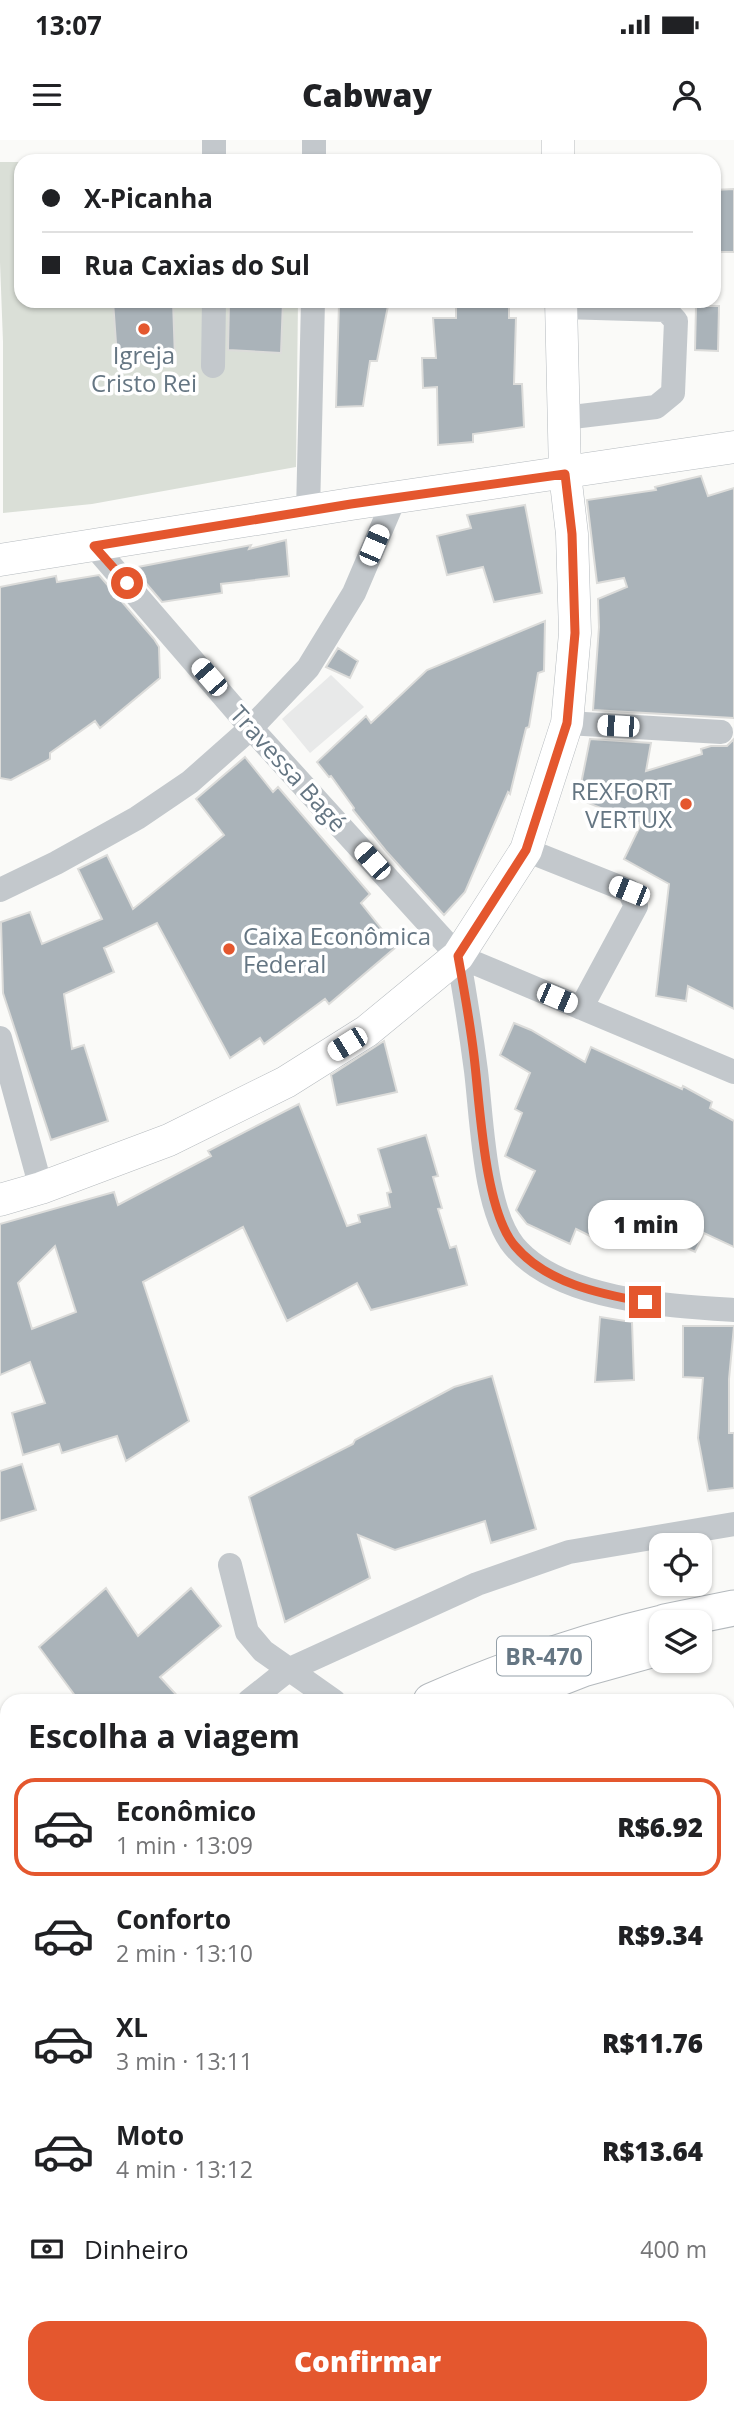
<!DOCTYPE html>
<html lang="pt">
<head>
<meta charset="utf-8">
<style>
	body { margin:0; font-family:"Open Sans",sans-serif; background:#f6f6f6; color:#202124; height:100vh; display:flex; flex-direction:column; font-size:26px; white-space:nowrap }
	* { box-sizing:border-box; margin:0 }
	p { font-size:23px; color:#757577 }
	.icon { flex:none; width:38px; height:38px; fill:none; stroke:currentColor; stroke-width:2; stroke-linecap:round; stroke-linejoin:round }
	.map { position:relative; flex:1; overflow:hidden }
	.sheet { position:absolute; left:0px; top:1554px; width:735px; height:721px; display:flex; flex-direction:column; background:#fff; border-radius:21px 21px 0 0; box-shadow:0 2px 5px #0004 }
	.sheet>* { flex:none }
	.guide { position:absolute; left:14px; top:14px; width:707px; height:154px; border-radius:21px; box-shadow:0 2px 5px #0004; display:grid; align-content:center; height:154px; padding:0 28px; background:#fff }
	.fabs { position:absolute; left:649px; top:1393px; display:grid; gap:14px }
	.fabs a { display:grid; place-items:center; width:63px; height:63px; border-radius:14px; background:#fff; box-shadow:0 2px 5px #0004; font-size:35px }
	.end { position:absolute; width:32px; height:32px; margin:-16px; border:9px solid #e4572e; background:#fff; box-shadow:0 0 0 4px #fff }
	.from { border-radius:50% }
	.bubble { position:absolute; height:49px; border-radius:21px; background:#fff; box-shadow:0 2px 5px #0004; font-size:23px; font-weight:800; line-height:49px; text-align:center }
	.car { position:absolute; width:21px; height:42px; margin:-21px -10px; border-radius:9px; box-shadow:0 0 5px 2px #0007; background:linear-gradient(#fff 24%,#345 0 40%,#fff 0 76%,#345 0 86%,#fff 0) }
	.guide b { display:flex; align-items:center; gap:24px; height:66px; font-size:26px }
	.guide b+b { border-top:2px solid #e0e0e0 }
	.guide i { width:18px; height:18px; background:#202124 }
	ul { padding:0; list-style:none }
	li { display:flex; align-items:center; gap:21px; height:98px; margin:0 14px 10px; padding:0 14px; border:4px solid transparent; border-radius:21px }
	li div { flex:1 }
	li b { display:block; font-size:26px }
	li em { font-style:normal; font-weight:800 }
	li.on { border-color:#e4572e }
	li>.icon { width:63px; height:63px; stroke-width:1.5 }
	h2 { padding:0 28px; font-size:32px; line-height:84px }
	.pay { display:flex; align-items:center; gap:18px; height:77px; padding:0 28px; font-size:26px }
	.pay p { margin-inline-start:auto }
	.action { display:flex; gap:14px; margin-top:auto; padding:14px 28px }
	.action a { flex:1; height:80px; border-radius:21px; background:#e4572e; color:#fff; font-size:28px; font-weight:800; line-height:80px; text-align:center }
	.status { display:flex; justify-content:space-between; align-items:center; height:49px; padding:0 35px; background:#fff; direction:ltr }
	.status svg { height:19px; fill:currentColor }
	header { display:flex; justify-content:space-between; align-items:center; height:91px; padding:0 28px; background:#fff; font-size:32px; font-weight:800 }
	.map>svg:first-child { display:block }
	.built { fill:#e8e9e9 }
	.green { fill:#dadfd7 }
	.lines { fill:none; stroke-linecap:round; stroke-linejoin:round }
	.stream { stroke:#bbc7cb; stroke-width:7 }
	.building { fill:#aab3b9; stroke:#dcdcda; stroke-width:2; fill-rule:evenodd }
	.major-casing { stroke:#b5babe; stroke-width:33 }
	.highway-casing { stroke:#b4b9bd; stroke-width:37 }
	.minor { stroke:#c3c8cc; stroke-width:24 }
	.major { stroke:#fff; stroke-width:32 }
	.highway { stroke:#fff; stroke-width:35 }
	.route { stroke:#e4572e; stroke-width:9 }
	.poi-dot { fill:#e4572e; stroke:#fff; stroke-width:2.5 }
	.labels { text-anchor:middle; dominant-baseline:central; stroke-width:7; stroke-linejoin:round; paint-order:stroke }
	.shield { fill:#fff; stroke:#939fa8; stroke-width:2 }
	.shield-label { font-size:23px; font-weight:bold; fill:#657683 }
	.poi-label { font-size:24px; fill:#657683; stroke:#fff }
	.street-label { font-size:24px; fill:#657683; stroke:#fff }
</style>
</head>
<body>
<div class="status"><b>13:07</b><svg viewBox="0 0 49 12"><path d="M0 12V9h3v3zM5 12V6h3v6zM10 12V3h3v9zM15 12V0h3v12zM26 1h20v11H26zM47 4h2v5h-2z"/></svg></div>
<header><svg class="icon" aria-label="menu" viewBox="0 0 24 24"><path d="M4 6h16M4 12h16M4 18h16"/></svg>Cabway<svg class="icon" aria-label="person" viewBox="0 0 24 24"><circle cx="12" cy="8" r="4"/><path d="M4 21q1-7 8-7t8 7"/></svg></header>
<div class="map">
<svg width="734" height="2275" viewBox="0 0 734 2275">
	<rect width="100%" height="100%" fill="#fafaf8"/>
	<path class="built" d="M331,535L364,567L310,613L282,579Z"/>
	<path class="green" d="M0,22H21V161H298L296,327L92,364L3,373V202L0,122Z"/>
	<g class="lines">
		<path class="stream" d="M640,2275L641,2268"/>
	</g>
	<path class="building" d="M734,49V112H714V50Z
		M113,161H173L175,219L142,223L117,217Z
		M229,161H283L281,213L228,210Z
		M389,161L377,221H370L363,266L336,267L339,163Z
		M456,161H509V178H516L514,244H522L524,287L473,294V302L438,305L437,247L423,248L422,218H436L433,178H456Z
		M696,166H719L718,211L695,210Z
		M701,336L708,356L734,348V578L593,570L599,487L598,459L627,447L624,438L597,443L587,360L656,350L655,347Z
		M525,365L542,453L494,462L483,427L447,435L437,396L471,388L467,375Z
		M286,400L289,436L221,444L222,453L162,462L133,428L251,405L249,409Z
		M99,435L154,499L159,507L160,538L100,588L95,581L50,613V619L11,640L0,638V447L56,436L57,442Z
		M545,481L544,531L538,533L529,587L526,588L510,654L508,652L465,752L444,775L386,711L353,670L354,668L331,636L329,637L317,622L366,576L371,583L427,530Z
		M338,508L358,521L350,538L326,527Z
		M590,599L651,603L646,631L702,614L701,609L711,606H727L734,599V869L688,846L686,861L656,856L669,744L624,719L641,684L578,659Z
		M245,617L273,652L278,647L370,754L361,763L396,807L329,864L325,859L264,904L260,898L230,918L157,783L104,808L114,832L64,854L72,909L84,905L108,981L51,1000L3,853L1,782L30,772L42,804L102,779L78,729L107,715L133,769L224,695L196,659Z
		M514,883L531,890L585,922L591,907L682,949L683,946L712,962L710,968L734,981V1107L704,1093L695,1112L659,1094L656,1101L618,1087L610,1106L576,1089L570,1104L527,1084L516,1070L535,1031L505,1016L522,973L515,969L530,933L500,915Z
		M384,901L397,952L337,965L331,935Z
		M299,964L347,1086L360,1082L358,1075L390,1067L387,1053L391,1052L378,1009L426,995L438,1036L433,1037L442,1068L438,1069L450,1108L456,1106L467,1145L371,1170L357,1143L287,1181L243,1087L143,1142L189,1281L126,1321L117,1296L62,1313L59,1304L23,1315L12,1273L45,1263L30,1222L0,1235V1084L114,1052L118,1065L211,1016L208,1011ZM55,1106L76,1172L32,1189L18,1143Z
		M600,1177L632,1182L634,1240L595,1242Z
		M683,1186H734L729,1239V1293H734V1348L708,1351L698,1298L703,1238L683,1237Z
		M492,1236L536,1389L491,1403L485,1381L395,1410L358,1395L370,1438L285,1482L249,1357L353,1304L355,1300L454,1247Z
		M22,1324L36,1370L0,1381V1331Z
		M106,1448L138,1496L191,1448L221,1486L160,1537L182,1561H79L39,1507Z"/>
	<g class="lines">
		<g class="major-casing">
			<path id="major" d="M558,0V21
				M0,420L351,364L734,307
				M0,1060L41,1048L169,1000L286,942L367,891L458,816L526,710L567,583L575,493L572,394L565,334L561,161"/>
		</g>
		<g class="highway-casing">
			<path id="highway" d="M665,1482L734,1468
				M431,1561C507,1528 581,1502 662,1483
				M501,1561L583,1529L662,1507
				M0,1930L7,1923
				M0,1966L7,1959"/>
		</g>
		<path class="minor" d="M214,21V0
			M314,21V0
			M561,167L666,170L676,181L673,253L656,267L564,278
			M213,226L214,161
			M308,372L313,161
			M94,406L251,588L458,816L734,932
			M567,583L721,592
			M526,710L629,751L636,766L581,868
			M0,750L56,723L137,678L190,642L251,588L308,528L354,453L395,357
			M458,816C465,854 471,893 476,931C482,980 484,1069 514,1106C559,1160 669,1166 734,1170
			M0,898L41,1048
			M230,1425L247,1492L263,1511L334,1561
			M249,1561L288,1530L477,1444L569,1412L734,1384
			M0,2037L7,2030"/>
		<use href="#major" class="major"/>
		<use href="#highway" class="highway"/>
	</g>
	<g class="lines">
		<path class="route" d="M127,443L94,406L351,364L565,334L572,394L575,493L567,583L526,710L458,816C464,849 470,882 474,916C480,964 484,1070 515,1106C546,1143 600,1154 645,1162"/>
	</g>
	<g class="poi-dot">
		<circle cx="144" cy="189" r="7"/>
		<circle cx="686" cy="664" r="7"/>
		<circle cx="229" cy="809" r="7"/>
	</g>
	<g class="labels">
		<rect class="shield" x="497" y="1496.5" width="94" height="39" rx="5"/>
		<g class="shield-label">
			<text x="544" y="1516">BR-470</text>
		</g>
		<g class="poi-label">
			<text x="144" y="214">Igreja<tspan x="144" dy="28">Cristo Rei</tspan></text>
			<text x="672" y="650" text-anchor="end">REXFORT<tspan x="672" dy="28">VERTUX</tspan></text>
			<text x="243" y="795" text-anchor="start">Caixa Econômica<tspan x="243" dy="28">Federal</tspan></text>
		</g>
		<g class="street-label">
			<text transform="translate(289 628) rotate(48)">Travessa Bagé</text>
		</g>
	</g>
</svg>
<div class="fabs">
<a><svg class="icon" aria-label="locate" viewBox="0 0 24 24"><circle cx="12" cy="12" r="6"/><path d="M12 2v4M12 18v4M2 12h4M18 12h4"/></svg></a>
<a><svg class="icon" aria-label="layers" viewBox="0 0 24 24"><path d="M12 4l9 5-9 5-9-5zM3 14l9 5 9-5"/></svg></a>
</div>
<i class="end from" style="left:127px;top:443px"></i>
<i class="end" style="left:645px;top:1162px"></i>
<div class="bubble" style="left:588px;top:1060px;width:116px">1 min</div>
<i class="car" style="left:374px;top:405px;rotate:23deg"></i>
<i class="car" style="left:209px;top:537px;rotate:319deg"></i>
<i class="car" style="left:618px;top:586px;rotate:273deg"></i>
<i class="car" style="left:372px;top:721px;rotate:318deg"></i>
<i class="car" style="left:629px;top:751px;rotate:292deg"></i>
<i class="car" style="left:557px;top:858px;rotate:113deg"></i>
<i class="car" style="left:347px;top:904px;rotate:238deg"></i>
<div class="guide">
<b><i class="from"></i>X-Picanha</b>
<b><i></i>Rua Caxias do Sul</b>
</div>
<section class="sheet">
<h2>Escolha a viagem</h2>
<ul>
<li class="on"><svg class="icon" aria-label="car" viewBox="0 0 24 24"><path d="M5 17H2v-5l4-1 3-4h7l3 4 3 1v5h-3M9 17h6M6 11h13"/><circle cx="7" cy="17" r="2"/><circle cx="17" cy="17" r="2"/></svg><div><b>Econômico</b><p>1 min · 13:09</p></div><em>R$6.92</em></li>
<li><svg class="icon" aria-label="car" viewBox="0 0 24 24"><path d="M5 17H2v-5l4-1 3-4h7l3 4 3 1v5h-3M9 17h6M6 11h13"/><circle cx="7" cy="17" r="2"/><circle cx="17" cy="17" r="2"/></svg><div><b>Conforto</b><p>2 min · 13:10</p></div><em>R$9.34</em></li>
<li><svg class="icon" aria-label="car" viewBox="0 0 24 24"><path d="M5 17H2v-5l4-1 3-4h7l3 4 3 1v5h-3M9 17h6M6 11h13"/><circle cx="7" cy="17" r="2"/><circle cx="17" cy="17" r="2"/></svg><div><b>XL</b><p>3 min · 13:11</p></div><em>R$11.76</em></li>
<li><svg class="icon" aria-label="car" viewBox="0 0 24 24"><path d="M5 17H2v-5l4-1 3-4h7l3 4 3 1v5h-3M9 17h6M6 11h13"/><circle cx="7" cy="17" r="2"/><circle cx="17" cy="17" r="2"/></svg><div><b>Moto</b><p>4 min · 13:12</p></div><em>R$13.64</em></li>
</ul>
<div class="pay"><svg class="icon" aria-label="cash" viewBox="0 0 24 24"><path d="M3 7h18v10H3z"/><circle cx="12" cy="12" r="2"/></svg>Dinheiro<p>400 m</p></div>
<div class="action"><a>Confirmar</a></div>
</section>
</div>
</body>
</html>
